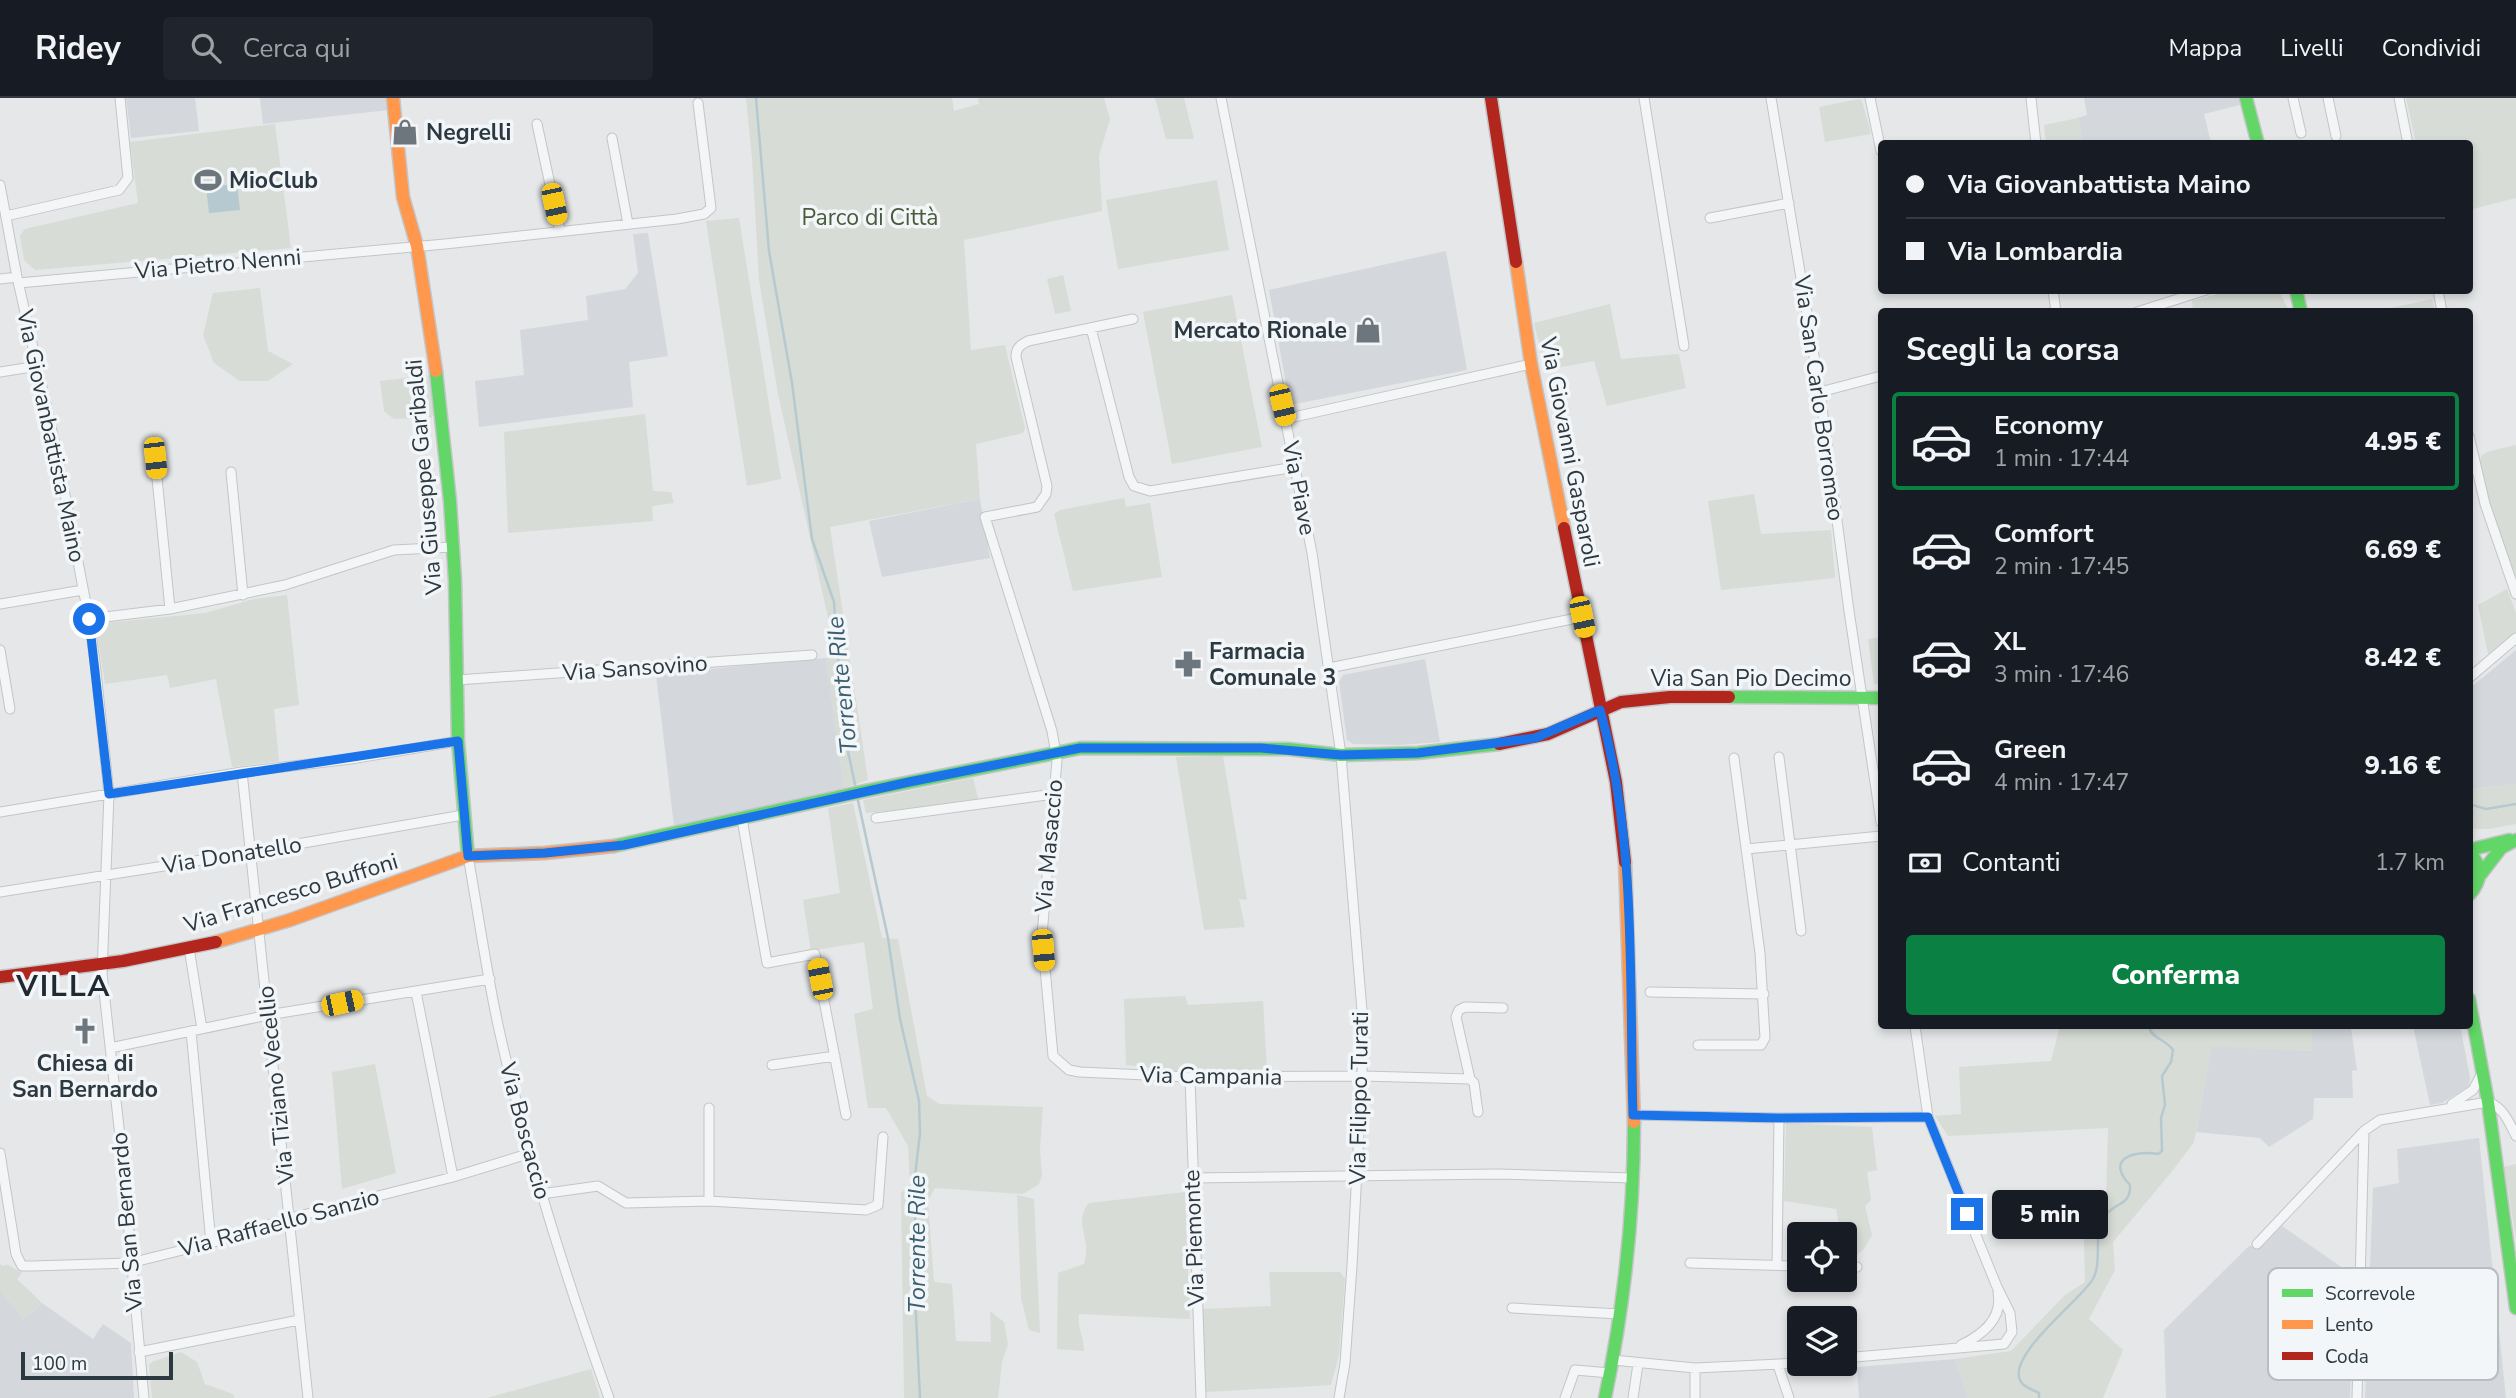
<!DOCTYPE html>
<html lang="it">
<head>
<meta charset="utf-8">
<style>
	body { margin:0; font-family:"Nunito Sans",sans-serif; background:#20242c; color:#f1f3f6; height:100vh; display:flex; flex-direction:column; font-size:26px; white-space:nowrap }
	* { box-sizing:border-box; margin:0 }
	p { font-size:23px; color:#9ea1a6 }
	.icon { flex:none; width:38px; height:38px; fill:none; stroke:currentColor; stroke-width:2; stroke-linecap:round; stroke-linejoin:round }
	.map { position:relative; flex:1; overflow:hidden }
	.panel { position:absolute; left:1878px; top:210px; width:595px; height:721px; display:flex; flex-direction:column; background:#171b24; border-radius:7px; box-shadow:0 4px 10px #0003 }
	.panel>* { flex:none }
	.top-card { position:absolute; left:1878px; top:42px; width:595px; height:154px; border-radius:7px; box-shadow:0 4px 10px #0003; display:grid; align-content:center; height:154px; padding:0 28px; background:#171b24 }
	.tools { position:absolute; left:1787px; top:1124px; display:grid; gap:14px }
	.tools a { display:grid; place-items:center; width:70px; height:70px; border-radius:7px; background:#171b24; box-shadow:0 4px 10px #0003; font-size:35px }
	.scale { position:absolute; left:21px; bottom:18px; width:152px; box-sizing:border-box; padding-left:7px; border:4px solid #2d3941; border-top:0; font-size:19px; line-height:24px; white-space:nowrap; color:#2d3941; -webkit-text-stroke:5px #f3f6f8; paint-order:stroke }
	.end { position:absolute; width:32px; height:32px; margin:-16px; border:9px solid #1a73e8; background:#fff; box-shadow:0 0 0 4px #fff }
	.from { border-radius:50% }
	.bubble { position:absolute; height:49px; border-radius:7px; background:#171b24; box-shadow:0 4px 10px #0003; font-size:23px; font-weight:800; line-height:49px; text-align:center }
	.car { position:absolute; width:21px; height:42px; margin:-21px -10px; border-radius:9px; box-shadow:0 0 5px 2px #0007; background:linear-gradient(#f5c518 24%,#345 0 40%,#f5c518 0 76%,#345 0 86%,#f5c518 0) }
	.top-card b { display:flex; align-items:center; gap:24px; height:66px; font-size:26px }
	.top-card b+b { border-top:2px solid #363941 }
	.top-card i { width:18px; height:18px; background:#f1f3f6 }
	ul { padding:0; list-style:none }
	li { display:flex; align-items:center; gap:21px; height:98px; margin:0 14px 10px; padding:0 14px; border:4px solid transparent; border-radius:7px }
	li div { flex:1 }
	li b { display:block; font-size:26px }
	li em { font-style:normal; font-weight:800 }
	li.on { border-color:#0b8043 }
	li>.icon { width:63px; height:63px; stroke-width:1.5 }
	h2 { padding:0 28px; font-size:32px; line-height:84px }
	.pay { display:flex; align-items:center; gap:18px; height:77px; padding:0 28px; font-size:26px }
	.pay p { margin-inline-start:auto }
	.primary-button { display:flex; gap:14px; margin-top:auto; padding:14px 28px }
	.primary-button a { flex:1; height:80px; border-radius:7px; background:#0b8043; color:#fff; font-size:28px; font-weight:800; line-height:80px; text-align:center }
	header { display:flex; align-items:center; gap:42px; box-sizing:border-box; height:98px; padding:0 35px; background:#171b24; border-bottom:2px solid #363941 }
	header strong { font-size:33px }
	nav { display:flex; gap:38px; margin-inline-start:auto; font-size:24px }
	.search { width:490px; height:63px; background:#20242c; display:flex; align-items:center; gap:18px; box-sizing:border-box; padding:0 24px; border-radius:7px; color:#9ea1a6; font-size:26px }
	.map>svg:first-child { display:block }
	.built { fill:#d4d7dc }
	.green { fill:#d7dcd6 }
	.water { fill:#b7c9d0 }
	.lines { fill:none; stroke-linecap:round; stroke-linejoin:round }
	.stream { stroke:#b7c9d0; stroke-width:2.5 }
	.street-casing { stroke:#c3c5c7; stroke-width:11 }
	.fast-casing { stroke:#c3c5c7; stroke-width:15 }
	.slow-casing { stroke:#c3c5c7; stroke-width:15 }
	.jam-casing { stroke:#c3c5c7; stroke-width:15 }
	.street { stroke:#f4f5f6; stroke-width:9 }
	.fast { stroke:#63d668; stroke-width:12 }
	.slow { stroke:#ff974d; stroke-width:12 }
	.jam { stroke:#b3261e; stroke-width:12 }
	.route { stroke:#1a73e8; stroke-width:9 }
	.labels { text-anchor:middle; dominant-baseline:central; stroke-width:7; stroke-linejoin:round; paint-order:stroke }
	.poi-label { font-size:23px; font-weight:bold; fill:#2d3941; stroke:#f3f6f8; text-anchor:start }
	.park-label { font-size:23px; fill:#495b3c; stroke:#f3f6f8 }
	.street-label { font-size:23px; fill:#2d3941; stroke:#f3f6f8 }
	.water-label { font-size:24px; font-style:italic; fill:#3b5f71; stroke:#f3f6f8 }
	.district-label { font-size:30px; font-weight:bold; letter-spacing:2px; fill:#1f2a32; stroke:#f3f6f8 }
	.key { fill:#f3f6f8; stroke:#b8bdc1; stroke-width:2 }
	.key-label { font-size:19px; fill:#2d3941 }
</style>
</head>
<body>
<header>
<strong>Ridey</strong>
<div class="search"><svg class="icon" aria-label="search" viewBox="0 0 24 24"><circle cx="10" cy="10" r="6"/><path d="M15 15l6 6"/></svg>Cerca qui</div>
<nav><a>Mappa</a><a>Livelli</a><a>Condividi</a></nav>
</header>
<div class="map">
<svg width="2516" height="1300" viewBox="0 0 2516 1300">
	<rect width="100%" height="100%" fill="#e5e7e9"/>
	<path class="built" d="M126,0H195L199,33L131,40Z
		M260,0H388L389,12L263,26Z
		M2084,0H2238L2240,7L2204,16L2211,45H2083L2078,20L2087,17Z
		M648,135L668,258L629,264L633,309L479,329L475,283L524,277L520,232L588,222L586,198L625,191L638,175L633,136Z
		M1446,153L1467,272L1290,307L1269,192Z
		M980,401L990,460L882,479L869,423Z
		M2516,552V686L2469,691V591Z
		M826,560L844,690L674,728L656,576Z
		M1425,561L1440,644L1399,647L1353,646L1347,642L1339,584L1343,577Z
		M2413,928H2460L2470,979L2469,988L2442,1005L2430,1007Z
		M2312,929L2351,930L2357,972L2352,973L2353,1000H2314L2313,1021L2269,1049L2260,1040L2196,1034L2212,948L2312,953Z
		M2479,1040L2506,1300H2365L2373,1090L2399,1085L2397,1051Z
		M2282,1128L2353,1177L2350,1300H2166L2164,1232L2249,1148L2264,1147Z
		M0,1192L24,1221L42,1205L93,1241L103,1226L131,1245L134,1300H0Z
		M1955,1261L1968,1300H1859L1857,1269Z"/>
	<path class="green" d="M746,0H952L954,13L979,6L978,0H1104L1110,21L1099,58L1102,113L964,142L971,252L1005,247L1025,330L1023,335L976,346L980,401L830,429L868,682L844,690L826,560L833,542L778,296L759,182L752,61Z
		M1155,0H1184L1194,41H1166Z
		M2406,0H2516V100L2469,112V46L2416,45Z
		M1859,1L1862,3L1871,36L1825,44L1819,9Z
		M2078,20L2083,45H2046L2044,27Z
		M275,26L291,150L35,172L24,162L20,137L25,131L138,105L130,44Z
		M1217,82L1229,152L1118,171L1106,102Z
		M739,120L781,381L747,388L706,123Z
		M1063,177L1071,213L1055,216L1047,181Z
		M260,190L268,253L293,266L268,283H240L214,265L203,237L213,195Z
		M2233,192L2279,193L2289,213H2193L2192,203Z
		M1232,197L1262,349L1172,366L1143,214Z
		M2432,201L2435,213H2377Z
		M1610,206L1621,261L1679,256L1686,290L1607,308L1594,263L1545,272L1534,225Z
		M431,277L435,314L431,320L394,321L384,313L380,283Z
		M645,316L653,393L671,394L674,405L652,408L653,423L508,435L504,334Z
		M2516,347V479L2492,413L2479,364L2482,357L2490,353Z
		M1754,396L1761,436L1831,432L1835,480L1721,492L1708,403Z
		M1124,400L1126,409L1150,405L1162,479L1073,493L1054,416L1060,412Z
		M2507,491L2516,515V534L2488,556L2478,507Z
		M287,497L299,607L274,611L279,663L232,669L216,581L170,590L167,577L105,586L97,535L104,525L205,515L254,501Z
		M1881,539V585L1874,586L1868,541Z
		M1223,658L1247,802L1239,801L1245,829L1204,832L1176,659Z
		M973,680L979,703L866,715L863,702Z
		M2516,686V726L2489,731H2469V691Z
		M853,705L882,840L898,841L927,998L940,1006L1043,1009L1040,1051L1042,1078L1039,1086L1023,1096L935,1090L928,1103L934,1184L952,1186L956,1243L991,1244L990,1213L1004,1224L1008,1246L1002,1264L998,1300H904L901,1095L910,1086L908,1048L886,1010H868L854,916L873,911L864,844L811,853L803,802L840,795L828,710Z
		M1185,898L1188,907L1263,903L1267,972L1178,973L1126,967L1124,901Z
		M2060,928H2312V953L2212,949L2194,1044L2173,1072L2113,1144L2115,1172L2089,1221L2123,1252L2103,1300H1968L1955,1261L2011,1253L2064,1198L2085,1184L2083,1106L2106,1101L2108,1030L1948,1038L1935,1018L1961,1016L1959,969L2051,963Z
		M375,966L396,1075L342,1091L332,974Z
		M1786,1025L1872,1029L1877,1072L1867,1074L1871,1102L1865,1108L1872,1137L1864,1151L1854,1159L1845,1156L1844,1136H1841L1836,1111L1784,1103Z
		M2516,1066V1141L2504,1069Z
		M1185,1094L1190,1221L1079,1216C1077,1230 1084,1239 1084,1253L1057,1251L1058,1175L1084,1166C1085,1161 1087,1154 1086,1149C1085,1132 1076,1120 1089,1105Z
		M1017,1097L1034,1101L1040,1235L1029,1232L1021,1200Z
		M0,1165L2,1168L8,1167L22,1175L17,1181L42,1205L24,1221L0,1192Z
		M1269,1174H1340L1345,1181L1339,1257L1331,1287L1206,1294L1202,1211L1271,1208Z
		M181,1254L197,1264L205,1286L233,1296L234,1300H152L149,1267L152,1264Z
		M591,1271L600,1300H487Z"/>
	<path class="water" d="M237,86L240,112L209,115L206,89Z"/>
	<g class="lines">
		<path class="stream" d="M756,0L769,153L792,285L812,441L834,504L843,630L856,691
			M857,698L888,840L900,921L919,1003L920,1035L915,1078V1197L920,1300
			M2469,706L2486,711L2516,706
			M2039,1300V1295C2033,1292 2024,1289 2021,1284C2004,1259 2081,1202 2093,1181C2103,1162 2092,1136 2105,1118C2115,1104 2131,1108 2130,1087C2105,1061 2133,1052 2158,1056L2162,1053L2161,1020L2165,1007L2162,978L2171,964L2173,952C2166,941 2151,941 2149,928"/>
		<g class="street-casing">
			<path id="street" d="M1221,0L1312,455L1341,657L1364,937L1352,1168L1345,1265L1339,1300
				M1644,0L1684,248
				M1771,0L1820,294L1849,513L1881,724
				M1870,0L1881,53
				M2031,0L2036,46
				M2293,0L2301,35
				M2328,0L2336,38
				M2399,0L2408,46
				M537,26L560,133
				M612,40L628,126
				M0,87L17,179L57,355L89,521L95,564L109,696L102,875L122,1057L144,1300
				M6,118L119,92L128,80L120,0
				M1710,120L1789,105
				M0,181L17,179
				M19,185L445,146L677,121L704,116L711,110L698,5
				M2053,192L2056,214
				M2438,192L2442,214
				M2137,214L2206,192
				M1133,221L1028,243C1020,247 1016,250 1016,259L1047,388L1046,396L1037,409L985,419L1052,633L1057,662L1042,837L1053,958L1069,972L1080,974L1190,979L1364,978L1470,981
				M1091,230L1129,379L1134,388L1150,393L1295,369
				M0,274L38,268
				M1820,294L1881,278
				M1285,321L1531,266
				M2469,338L2485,406L2516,496
				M155,360L170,511
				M231,374L243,497
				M0,506L83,492
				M89,521L170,511L285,487L394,452L453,449
				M0,552L10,611
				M1329,570L1582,519
				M2469,580L2516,540
				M457,582L812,557
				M1779,659L1801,833
				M242,674L308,1300
				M0,714L242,674L351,661L458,643
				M876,720L1054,696
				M742,721L767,865L815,856L846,1017
				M1746,751L1881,738
				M468,758C478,814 486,871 498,927C526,1054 565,1178 609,1300
				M0,794L252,754L463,717
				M189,850L202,931
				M416,894L453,1079
				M1650,894L1764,896
				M191,933L211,1145
				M1698,947H1761L1765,940L1760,855L1734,660
				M110,950L268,917L490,881
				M772,967L835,958
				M1190,979L1201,1300
				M2452,1006L2473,992L2482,975
				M709,1010V1103
				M1478,1014L1474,985L1470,981L1456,919L1459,912L1465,909L1503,910
				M1633,1017L1779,1020L1928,1019
				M0,1055L16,1156L22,1168H33L130,1165L211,1145L291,1120L453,1079L531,1055
				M1192,1080L1497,1076L1633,1080
				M541,1096L598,1088L626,1105L709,1103L866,1112L878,1107L883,1039
				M2257,1146L2364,1033L2380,1022L2488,1004C2503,1009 2509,1024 2516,1038
				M1690,1165L1799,1168
				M1777,1167L1779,1020
				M1844,1169H1857
				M1512,1210L1620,1216
				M1961,1247C1982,1237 2003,1221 1998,1195
				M139,1254L299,1222
				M1844,1260L2004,1246L2012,1234L2010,1215L1997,1189L1928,1019L1915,928
				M1613,1262L1695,1270L1799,1265
				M1778,1267L1789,1300
				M1695,1270V1300
				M1565,1300L1575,1272L1610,1275
				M1633,1300L1638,1266
				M2357,1300L2364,1033"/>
		</g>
		<g class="fast-casing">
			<path id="fast" d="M2246,0L2258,46
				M2296,192L2301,214
				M436,273L450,403L455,482L458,643L468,758
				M1729,599L1881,600
				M614,748L865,693L1081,650L1288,651L1341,657L1418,655L1499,646
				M2469,752L2509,742
				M2469,754C2483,768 2482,783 2469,797
				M2481,776L2501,750L2516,742
				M2469,901L2488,1004L2516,1210
				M1605,1300C1624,1209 1634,1117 1634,1024"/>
		</g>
		<g class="slow-casing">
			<path id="slow" d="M393,0L403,99L417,148L436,273
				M1516,164L1531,266L1564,430
				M1625,764L1634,1024
				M216,844L290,822L468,758L545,755L614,748"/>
		</g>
		<g class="jam-casing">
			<path id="jam" d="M1491,0L1516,164
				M1564,430L1616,684L1625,764
				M1499,646L1548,636L1621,604L1670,599H1729
				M0,879L123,863L216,844"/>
		</g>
		<use href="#street" class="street"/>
		<use href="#fast" class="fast"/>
		<use href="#slow" class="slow"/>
		<use href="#jam" class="jam"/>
	</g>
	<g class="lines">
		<path class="route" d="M89,521L109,696L458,643L468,758L545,755L624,747L909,684L1080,650H1261L1341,657L1418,655L1535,640L1600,612C1637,742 1629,882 1633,1017L1779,1020L1928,1019L1967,1116"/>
	</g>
	<defs>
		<g id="shop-bare" transform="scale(2.1)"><path d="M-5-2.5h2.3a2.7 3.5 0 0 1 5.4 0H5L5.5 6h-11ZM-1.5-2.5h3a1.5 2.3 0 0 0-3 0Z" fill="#6d767c" stroke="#f3f6f8" stroke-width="2.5" paint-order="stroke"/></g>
		<g id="stadium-bare" transform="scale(2.1)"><path d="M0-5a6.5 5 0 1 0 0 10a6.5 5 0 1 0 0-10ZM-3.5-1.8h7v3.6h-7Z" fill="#6d767c" stroke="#f3f6f8" stroke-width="2.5" paint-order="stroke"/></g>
		<g id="pharmacy-bare" transform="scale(2.1)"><path d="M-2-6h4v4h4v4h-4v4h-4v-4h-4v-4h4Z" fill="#6d767c" stroke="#f3f6f8" stroke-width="2.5" paint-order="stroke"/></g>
		<g id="church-bare" transform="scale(2.1)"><path d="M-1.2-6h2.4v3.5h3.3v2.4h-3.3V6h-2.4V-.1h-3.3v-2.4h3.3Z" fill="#6d767c" stroke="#f3f6f8" stroke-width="2.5" paint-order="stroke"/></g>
	</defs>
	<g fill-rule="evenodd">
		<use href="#shop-bare" x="405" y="34"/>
		<use href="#stadium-bare" x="208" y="82"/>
		<use href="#shop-bare" x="1368" y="232"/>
		<use href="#pharmacy-bare" x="1188" y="566"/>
		<use href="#church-bare" x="85" y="933"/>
	</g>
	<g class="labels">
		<g class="poi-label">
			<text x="426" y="34">Negrelli</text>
			<text x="229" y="82">MioClub</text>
			<text x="1347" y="232" text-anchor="end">Mercato Rionale</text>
			<text x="1209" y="553">Farmacia<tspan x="1209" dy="26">Comunale 3</tspan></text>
			<text x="85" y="965" text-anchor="middle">Chiesa di<tspan x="85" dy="26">San Bernardo</tspan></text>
		</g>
		<g class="park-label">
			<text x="870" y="119">Parco di Città</text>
		</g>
		<g class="street-label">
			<text transform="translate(218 166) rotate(-5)">Via Pietro Nenni</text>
			<text transform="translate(1819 300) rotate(82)">Via San Carlo Borromeo</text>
			<text transform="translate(51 338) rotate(78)">Via Giovanbattista Maino</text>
			<text transform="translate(1570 354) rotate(79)">Via Giovanni Gasparoli</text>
			<text transform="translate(424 379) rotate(-95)">Via Giuseppe Garibaldi</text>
			<text transform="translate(1299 390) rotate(79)">Via Piave</text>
			<text transform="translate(635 570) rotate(-4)">Via Sansovino</text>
			<text x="1751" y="580">Via San Pio Decimo</text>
			<text transform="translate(1049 748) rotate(-85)">Via Masaccio</text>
			<text transform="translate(232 757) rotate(-9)">Via Donatello</text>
			<text transform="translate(291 795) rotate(-17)">Via Francesco Buffoni</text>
			<text transform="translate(1211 978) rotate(1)">Via Campania</text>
			<text transform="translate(276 987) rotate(-96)">Via Tiziano Vecellio</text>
			<text transform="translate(1359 1000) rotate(-89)">Via Filippo Turati</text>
			<text transform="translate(525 1033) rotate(75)">Via Boscaccio</text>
			<text transform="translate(127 1124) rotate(-95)">Via San Bernardo</text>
			<text transform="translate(279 1125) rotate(-15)">Via Raffaello Sanzio</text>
			<text transform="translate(1194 1140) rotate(-92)">Via Piemonte</text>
		</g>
		<g class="water-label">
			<text transform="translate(842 587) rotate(-96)">Torrente Rile</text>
			<text transform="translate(917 1146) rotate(-90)">Torrente Rile</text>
		</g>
		<g class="district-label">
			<text x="64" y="888">VILLA</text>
		</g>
	</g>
	<rect x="2268" y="1170" width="230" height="112" rx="10" class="key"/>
	<rect x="2282" y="1191" width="31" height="8" fill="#63d668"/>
	<rect x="2282" y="1222" width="31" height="9" fill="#ff974d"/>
	<rect x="2282" y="1254" width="31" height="8" fill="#b3261e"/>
	<g class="key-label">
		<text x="2325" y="1202">Scorrevole</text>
		<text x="2325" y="1233">Lento</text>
		<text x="2325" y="1265">Coda</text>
	</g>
</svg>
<div class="tools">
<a><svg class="icon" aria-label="locate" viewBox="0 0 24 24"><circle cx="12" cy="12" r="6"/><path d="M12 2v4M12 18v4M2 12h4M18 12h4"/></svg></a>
<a><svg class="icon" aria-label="layers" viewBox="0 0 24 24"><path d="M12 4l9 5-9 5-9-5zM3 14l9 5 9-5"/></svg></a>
</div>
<div class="scale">100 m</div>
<i class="end from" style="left:89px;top:521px"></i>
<i class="end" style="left:1967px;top:1116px"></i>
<div class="bubble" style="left:1992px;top:1092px;width:116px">5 min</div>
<i class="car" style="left:554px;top:106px;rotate:168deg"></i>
<i class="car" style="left:1282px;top:307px;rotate:167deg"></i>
<i class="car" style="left:155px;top:360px;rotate:174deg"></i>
<i class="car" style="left:1582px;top:519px;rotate:168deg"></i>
<i class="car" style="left:1043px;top:852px;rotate:175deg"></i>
<i class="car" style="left:820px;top:881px;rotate:349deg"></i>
<i class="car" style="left:342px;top:905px;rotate:78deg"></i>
<div class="top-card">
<b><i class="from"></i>Via Giovanbattista Maino</b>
<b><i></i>Via Lombardia</b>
</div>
<section class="panel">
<h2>Scegli la corsa</h2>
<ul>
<li class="on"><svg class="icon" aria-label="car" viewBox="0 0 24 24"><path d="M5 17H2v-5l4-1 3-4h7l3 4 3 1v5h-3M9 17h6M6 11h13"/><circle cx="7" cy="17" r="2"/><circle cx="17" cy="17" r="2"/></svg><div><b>Economy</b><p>1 min · 17:44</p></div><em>4.95 €</em></li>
<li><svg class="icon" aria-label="car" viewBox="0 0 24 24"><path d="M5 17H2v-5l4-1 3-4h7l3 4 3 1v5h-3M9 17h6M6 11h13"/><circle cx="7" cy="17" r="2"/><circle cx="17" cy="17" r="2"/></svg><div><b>Comfort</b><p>2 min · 17:45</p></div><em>6.69 €</em></li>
<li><svg class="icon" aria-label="car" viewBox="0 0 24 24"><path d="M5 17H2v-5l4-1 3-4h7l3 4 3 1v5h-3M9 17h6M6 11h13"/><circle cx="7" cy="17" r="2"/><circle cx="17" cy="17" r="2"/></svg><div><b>XL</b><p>3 min · 17:46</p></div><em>8.42 €</em></li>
<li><svg class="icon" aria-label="car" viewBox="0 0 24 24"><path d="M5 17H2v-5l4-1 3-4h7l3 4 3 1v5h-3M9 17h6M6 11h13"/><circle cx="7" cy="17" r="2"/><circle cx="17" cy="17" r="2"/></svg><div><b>Green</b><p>4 min · 17:47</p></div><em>9.16 €</em></li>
</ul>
<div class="pay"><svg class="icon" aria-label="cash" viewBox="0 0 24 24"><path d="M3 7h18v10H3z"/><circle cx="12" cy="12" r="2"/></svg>Contanti<p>1.7 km</p></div>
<div class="primary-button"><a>Conferma</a></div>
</section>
</div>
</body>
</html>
